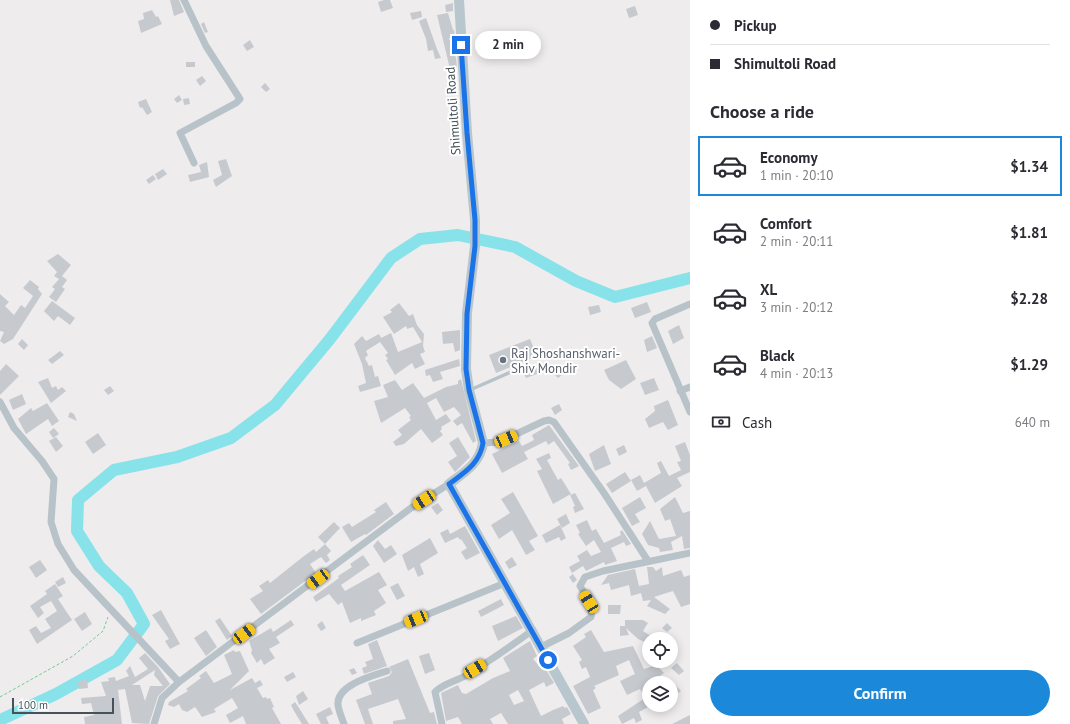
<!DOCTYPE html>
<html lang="en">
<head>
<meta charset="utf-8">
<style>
	body { margin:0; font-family:"PT Sans",sans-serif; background:#f7f7f7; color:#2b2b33; height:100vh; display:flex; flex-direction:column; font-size:15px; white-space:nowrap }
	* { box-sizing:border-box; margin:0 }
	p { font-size:13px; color:#7c7c81 }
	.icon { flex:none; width:22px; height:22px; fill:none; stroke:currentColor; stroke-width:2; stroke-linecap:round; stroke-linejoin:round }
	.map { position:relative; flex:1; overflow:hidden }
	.drawer { display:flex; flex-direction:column; background:#fff; width:380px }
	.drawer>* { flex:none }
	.banner { display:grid; align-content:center; height:88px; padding:0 20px; background:#fff }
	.fabs { position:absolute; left:642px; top:632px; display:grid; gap:8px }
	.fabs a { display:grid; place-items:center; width:36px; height:36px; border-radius:50%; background:#fff; box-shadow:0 2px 10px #0003; font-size:20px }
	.scale { position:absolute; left:12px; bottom:10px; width:102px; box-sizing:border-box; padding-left:4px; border:2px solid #455259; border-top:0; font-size:11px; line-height:14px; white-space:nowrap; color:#455259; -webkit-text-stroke:3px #fff; paint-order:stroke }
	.end { position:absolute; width:18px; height:18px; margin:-9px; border:5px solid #1a73e8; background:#fff; box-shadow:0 0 0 2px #fff }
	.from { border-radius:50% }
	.bubble { position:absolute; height:28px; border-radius:14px; background:#fff; box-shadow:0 2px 10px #0003; font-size:13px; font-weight:600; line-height:28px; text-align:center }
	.car { position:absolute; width:12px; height:24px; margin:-12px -6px; border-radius:5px; box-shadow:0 0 3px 1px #0007; background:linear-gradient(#f5c518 24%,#345 0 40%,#f5c518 0 76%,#345 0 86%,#f5c518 0) }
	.banner b { display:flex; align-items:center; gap:14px; height:38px; font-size:15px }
	.banner b+b { border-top:1px solid #e1e1e2 }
	.banner i { width:10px; height:10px; background:#2b2b33 }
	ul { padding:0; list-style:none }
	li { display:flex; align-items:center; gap:12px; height:60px; margin:0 8px 6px; padding:0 12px; border:2px solid transparent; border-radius:0px }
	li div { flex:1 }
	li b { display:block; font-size:15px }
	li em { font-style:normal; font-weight:600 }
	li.selected { border-color:#1b88da }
	li>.icon { width:36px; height:36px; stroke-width:1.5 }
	h2 { padding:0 20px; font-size:18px; line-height:48px }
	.pay { display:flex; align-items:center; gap:10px; height:44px; padding:0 20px; font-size:15px }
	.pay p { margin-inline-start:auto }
	.primary-button { display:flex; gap:8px; margin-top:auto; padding:8px 20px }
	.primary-button a { flex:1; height:46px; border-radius:24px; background:#1b88da; color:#fff; font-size:16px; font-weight:600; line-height:46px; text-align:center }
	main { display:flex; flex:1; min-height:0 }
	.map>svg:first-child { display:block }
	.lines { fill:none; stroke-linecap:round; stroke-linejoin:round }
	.river { stroke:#88e2ea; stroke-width:12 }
	.building { fill:#c6cacf; fill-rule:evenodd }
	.path { stroke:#73cb94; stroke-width:1; stroke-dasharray:3 2; stroke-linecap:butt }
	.lane { stroke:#b8c3c9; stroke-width:3.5 }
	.street { stroke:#b8c3c9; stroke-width:7 }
	.secondary { stroke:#b8c6ce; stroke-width:10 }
	.route { stroke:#1a73e8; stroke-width:5 }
	.worship-dot { fill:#6b7280; stroke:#fff; stroke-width:1.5 }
	.labels { text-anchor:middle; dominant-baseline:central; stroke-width:4; stroke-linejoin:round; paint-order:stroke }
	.street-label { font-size:13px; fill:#455259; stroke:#fff }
	.worship-label { font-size:13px; fill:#5b616d; stroke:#fff; text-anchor:start }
</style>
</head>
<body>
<main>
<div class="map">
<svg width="690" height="724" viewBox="0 0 690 724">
	<rect width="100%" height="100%" fill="#efeced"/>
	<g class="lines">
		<path class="river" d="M0,720L56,694L117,660L144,624L127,593L99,566L77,531L78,500L114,470L177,457L231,438L275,405L330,339L391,258L420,239L458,235L515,247L576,281L615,297L690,278"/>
	</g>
	<path class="building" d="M170,0H179L184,12L174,16Z
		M384,0H390L393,8L381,12L378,2Z
		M453,3V11L446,12L445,5Z
		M635,6L638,15L629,18L626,9Z
		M152,10L156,17L158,16L162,24L141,33L138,21L144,19L143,13Z
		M421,11L422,17L412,20L410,13Z
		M448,13L453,30H454L455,37L449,38L456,58L457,68L450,69L437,15Z
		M426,18L437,49L441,58L435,59L433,50L428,51L426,39L419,21Z
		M204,22L208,32L205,33L201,24Z
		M250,40L254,47L247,51L243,45Z
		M186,62H195V67H186Z
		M202,76L206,81L200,86L196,80Z
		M265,83L270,89L266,92L261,87Z
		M179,95L182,100L177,103L174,99Z
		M189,98L190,104L184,105L183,99Z
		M146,99L152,112L147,115L142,107L140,108L138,102Z
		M226,159L232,176L216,187L213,180L222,175L218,161Z
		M207,162L209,177L190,182L188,175L201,172L199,165Z
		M163,169L167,174L158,180L155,174Z
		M153,175L156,179L149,184L146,180Z
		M58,254L71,265L62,276L67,280L62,287L65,289L56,302L49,297L55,289L52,287L59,279L54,276L57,272L47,261Z
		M30,280L39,287L38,289L42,294L13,339L4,344L0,341L4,332L0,331V294L9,302L5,306L14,315L21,305L25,308L33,296L23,288Z
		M52,301L75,318L70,325L58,316L54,321L44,311Z
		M647,302L651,312L635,318L631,308Z
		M399,303L409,316L413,314L417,325L424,334L423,346L425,352L420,354L425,364L415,369L412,363L395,375L386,360L388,359L385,355L388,353L380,342L366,351L368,355L365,358L369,366L372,365L375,377L378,376L381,386L360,392L358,386L366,383L362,364L354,344L362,336L366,341L379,334L381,338L391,333L398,352L422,342L413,327L407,329L406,326L394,334L383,317L392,312L390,310Z
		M599,305L601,312L590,315L588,307Z
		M679,325L684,338L673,344L668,331Z
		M460,330V350L455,352L453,343L443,344L442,332Z
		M652,336L657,348L647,352L644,340Z
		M22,339L28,345L24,350L18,344Z
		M530,339L537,356L496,373L489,355Z
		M60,351L64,355L52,364L48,360Z
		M459,359L460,366L440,372L443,379L433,382L430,375L426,376L425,370Z
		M626,360L636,379L621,389L609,380L604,370Z
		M6,364L19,376L0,395V371Z
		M540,367L542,372L526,378L524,374Z
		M556,368L562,375L558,378L552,372Z
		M48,378L52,388L56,386L58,390L62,387L66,391L51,403L38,382Z
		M654,378L659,390L645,395L640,383Z
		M461,379L476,441L473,443L462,423L457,426L453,421L461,415L454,407L444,412L436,398L427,403L436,420L446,414L451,421L441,427L442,429L440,431L443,435L432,443L421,429L404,444L396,446L393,442L402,435L398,430L411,420L409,417L411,416L405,408L381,423L374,401L388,397L383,385L395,380L402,390L413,383L424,398L446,387L458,384V381Z
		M110,386L114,391L108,395L104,390Z
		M22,394L26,404L13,410L9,400Z
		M668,400L678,425L668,430L663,422L649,428L645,419L655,411L654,406Z
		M47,403L59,421L52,426L48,419L26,434L18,419L31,408L33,411Z
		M559,404L562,410L555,415L551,408Z
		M70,412L74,414L77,421L68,417Z
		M549,425L579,466L571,470L568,464L570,463L554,441L548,445L546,441L524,452L528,459L502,473L492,454L519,441L522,446L534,440L532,435Z
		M54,428L59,434L53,438L49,432Z
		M98,433L106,445L93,454L85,442Z
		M56,437L63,446L56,452L49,441Z
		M458,437L470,457L455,472L448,462L457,456L449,443Z
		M685,442L690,455V472L677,478L682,486L655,503L646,486L637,491L631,480L640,475L644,483L661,473L657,463L661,461L669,476L681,470L677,462L681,461L675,446Z
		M604,445L611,464L595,471L589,454Z
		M624,445L627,452L619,456L616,449Z
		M549,453L551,458L547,460L558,480L561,478L571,494L553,504L537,471L542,469L536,459Z
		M625,472L631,481L612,493L606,484Z
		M513,492L538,536L529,541L535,550L526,555L512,530L499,539L491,525L510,513L501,499Z
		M575,493L584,509L575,513L573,507L575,506L570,495Z
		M640,497L646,508L635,514L640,522L632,526L622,508Z
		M675,497L683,513L690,511V548L684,549L682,536L671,542L673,550L660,552L659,548L648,545L642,534L650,521L659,539L676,536L670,519L665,521L660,509Z
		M386,502L394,514L366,535L365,534L351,542L342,527L349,523L352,527L376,512L374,510Z
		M438,503L443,510L437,515L431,507Z
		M566,514L570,523L562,528L557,519Z
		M587,520L592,531L596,529L604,543L621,535L620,532L622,530L631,544L626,546L624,542L611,548L617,561L605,565L604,562L586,571L583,566L572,573L569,567L580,561L577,556L587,550L591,556L601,552L594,540L586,546L578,534L580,533L576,525Z
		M334,522L340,528L325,544L318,537Z
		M560,525L566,538L561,541L559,537L546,543L542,535Z
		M465,526L480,553L466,560L461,552L467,548L461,539L460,540L458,537L445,543L440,533L448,529L450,534Z
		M430,538L438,553L420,564L424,574L418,577L414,567L408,571L402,555Z
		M378,540L385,549L391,545L397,554L384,563L373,546Z
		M325,544L331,551L327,555L330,560L326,563L321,557L310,564L316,573L261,614L250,599L263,591L259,586L268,580L270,583L304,556L314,549L316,552Z
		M363,555L370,565L341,585L345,591L379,572L387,585L378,590L386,603L374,611L376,615L361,621V618L350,623L342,602L338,605L329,594L316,602L313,597L339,578L338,576L352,567L350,564Z
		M512,557L517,565L509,569L505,562Z
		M40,560L47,570L36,578L29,567Z
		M647,567H653L656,571L662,567L663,576L681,570L684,577L690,575V604L681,607L673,591L654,597L670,609L665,614L647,606L651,600L643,601L641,593L631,596L629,585L611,590L609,583L601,585L608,575L635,569L639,586L649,584Z
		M573,574L577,580L573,583L569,577Z
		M63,577L66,583L58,587L55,582Z
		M398,583L405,596L397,600L390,587Z
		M55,584L63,596L58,599L72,620L37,644L29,630L36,626L41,633L51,628L45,619L57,611L51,601L40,607L44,613L38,618L30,606L47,594L45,591Z
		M501,599L504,605L481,617L478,611Z
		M608,605H621L620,614H608Z
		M161,610L180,644L170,649L165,641L169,639L152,615Z
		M85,612L92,624L82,631L74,619Z
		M516,616L523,628L498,641L492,626Z
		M220,618L232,636L227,640L215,621Z
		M291,620L294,625L276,637L280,643L269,649L275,658L264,665L261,659L257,663L251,653L252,650L249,641L271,628L273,632Z
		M625,620H643L648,623L643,631L656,639H649V644L638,639L626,628L629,635L620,636V626H625Z
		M322,621L326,628L321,631L317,625Z
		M667,623L672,628L667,632L662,628Z
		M206,630L217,647L206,656L194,638Z
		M591,630L604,652L633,646L644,669L656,665L664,673L660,676L664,683H649V696L645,698L640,689L627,695L620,681L635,674L629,660L616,666L619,675L594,686L596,688L593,690L601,708L588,714L573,686L590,677L586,667L582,669L579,662L582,660L573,646L586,637L584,634Z
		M377,640L387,666L364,674L362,668L367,666L365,662L373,659L368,644Z
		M530,641L537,656L533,659L542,669L545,668L554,683L546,687L544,682L529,690L541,716L553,710L563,706L565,708L567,707L571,714L562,719L564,724H508L501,713L490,719L493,724H462L458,717L446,721L441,693L458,685L462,693L466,694L493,678L510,671L503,658ZM518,690L524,701L514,705L509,695Z
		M234,650L235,652L240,651L249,671L230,690L252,678L255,683L260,680L263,685L257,688L263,698L266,697L267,699L270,698L274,707L272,708L281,724H246L243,716L230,723L226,715L238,708L232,698L214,709L216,712L202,717L195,707L187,712L182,710L179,704L174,707L168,705L169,702L188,691L186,689L201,678L199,676L206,671L214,683L232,674L224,655Z
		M145,653L158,667L170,684L158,696L149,724L132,723L125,689L118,690L122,724H85L84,717L94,715L91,703L82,704L81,698L106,696L101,682L109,681L108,678L115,677L116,681L129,676L126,671L130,666L135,677L148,669L139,658ZM155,670L154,675L163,686H150L145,701L140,685H132Z
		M429,653L435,670L425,674L419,656Z
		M408,659L430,713L434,712L437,724H393V721L406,719L398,699L368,709L373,724H365L356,700L372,694L368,683L389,676L392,672L389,667Z
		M677,663L684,671L679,675L671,668Z
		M354,668L357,673L352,675L349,670Z
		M293,672L296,677L287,682L284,677Z
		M87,679L88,688L79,689L78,682Z
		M671,680L681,691L671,698Z
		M303,691L308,699L299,705L296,696Z
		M645,698L650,706L639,712L642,720L636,723L634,718L622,724L618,716Z
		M295,702L299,708L309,724H302L294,711L291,705Z
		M330,707L333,714L326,717L329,724H321L316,714Z
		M690,715V724H672Z"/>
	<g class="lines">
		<path class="path" d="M0,697L73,656L103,631L108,617"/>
		<path class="lane" d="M470,390L527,365"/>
		<path class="street" d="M184,0L206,46L240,99L236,103L180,133L194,163
			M690,304L655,319L652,323L690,412
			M680,391L690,387
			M0,402L14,428L42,461L54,479L51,522L58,544L74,570L179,682
			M483,443L499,442L544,421L549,420L554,422L604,493L648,561
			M357,643L505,583
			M541,647L569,633L591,617L592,606L580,586L585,577L603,571L690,553
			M154,724L162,698L179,682L411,508L449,484
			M344,724C342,718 339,712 338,705C336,685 372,676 387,671
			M442,724L435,692C442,684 456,681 465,676C488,662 511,646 533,630"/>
		<path class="secondary" d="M459,0L467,133L475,220V246L467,313L466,369L469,390L483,443C480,463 465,472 449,484L584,724"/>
	</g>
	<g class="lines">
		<path class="route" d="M461,45L467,133L475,220V246L467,314L466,369L469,390L483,443C480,463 465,472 449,484L548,660"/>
	</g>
	<circle class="worship-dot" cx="503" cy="360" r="4"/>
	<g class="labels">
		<g class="street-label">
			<text transform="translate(453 111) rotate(-94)">Shimultoli Road</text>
		</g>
		<g class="worship-label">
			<text x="511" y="353">Raj Shoshanshwari-<tspan x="511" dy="15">Shiv Mondir</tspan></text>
		</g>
	</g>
</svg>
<div class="fabs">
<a><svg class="icon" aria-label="locate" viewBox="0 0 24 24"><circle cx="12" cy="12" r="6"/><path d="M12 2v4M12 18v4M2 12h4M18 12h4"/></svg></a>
<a><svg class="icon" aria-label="layers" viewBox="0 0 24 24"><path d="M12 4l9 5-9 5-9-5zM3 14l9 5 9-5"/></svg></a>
</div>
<div class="scale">100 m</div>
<i class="end from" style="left:548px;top:660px"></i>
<i class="end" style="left:461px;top:45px"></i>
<div class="bubble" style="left:475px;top:31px;width:66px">2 min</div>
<i class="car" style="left:506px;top:439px;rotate:67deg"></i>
<i class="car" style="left:424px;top:500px;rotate:237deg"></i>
<i class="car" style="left:318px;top:579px;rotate:234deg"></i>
<i class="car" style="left:589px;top:602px;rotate:328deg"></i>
<i class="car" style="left:416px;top:619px;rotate:248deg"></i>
<i class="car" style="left:244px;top:634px;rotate:54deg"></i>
<i class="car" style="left:475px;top:669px;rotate:59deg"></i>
</div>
<section class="drawer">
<div class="banner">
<b><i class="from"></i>Pickup</b>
<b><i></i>Shimultoli Road</b>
</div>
<h2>Choose a ride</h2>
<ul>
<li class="selected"><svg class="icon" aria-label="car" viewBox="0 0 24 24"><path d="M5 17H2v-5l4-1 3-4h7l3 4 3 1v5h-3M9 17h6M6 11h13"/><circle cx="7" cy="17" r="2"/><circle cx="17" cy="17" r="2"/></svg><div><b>Economy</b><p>1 min · 20:10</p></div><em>$1.34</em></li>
<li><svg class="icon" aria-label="car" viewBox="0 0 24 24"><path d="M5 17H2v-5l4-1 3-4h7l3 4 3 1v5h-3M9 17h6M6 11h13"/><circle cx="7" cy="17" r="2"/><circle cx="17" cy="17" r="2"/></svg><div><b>Comfort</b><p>2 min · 20:11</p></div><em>$1.81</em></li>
<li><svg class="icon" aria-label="car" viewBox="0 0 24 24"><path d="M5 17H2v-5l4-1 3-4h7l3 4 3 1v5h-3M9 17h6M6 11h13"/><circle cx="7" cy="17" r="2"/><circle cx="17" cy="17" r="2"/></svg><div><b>XL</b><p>3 min · 20:12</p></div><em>$2.28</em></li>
<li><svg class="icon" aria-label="car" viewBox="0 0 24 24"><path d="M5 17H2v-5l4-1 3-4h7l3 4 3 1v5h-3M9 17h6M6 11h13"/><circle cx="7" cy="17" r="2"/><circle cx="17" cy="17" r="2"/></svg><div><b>Black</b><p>4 min · 20:13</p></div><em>$1.29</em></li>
</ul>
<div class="pay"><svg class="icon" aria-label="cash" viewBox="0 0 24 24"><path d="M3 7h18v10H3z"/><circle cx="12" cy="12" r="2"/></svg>Cash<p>640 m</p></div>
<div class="primary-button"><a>Confirm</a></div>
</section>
</main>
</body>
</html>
